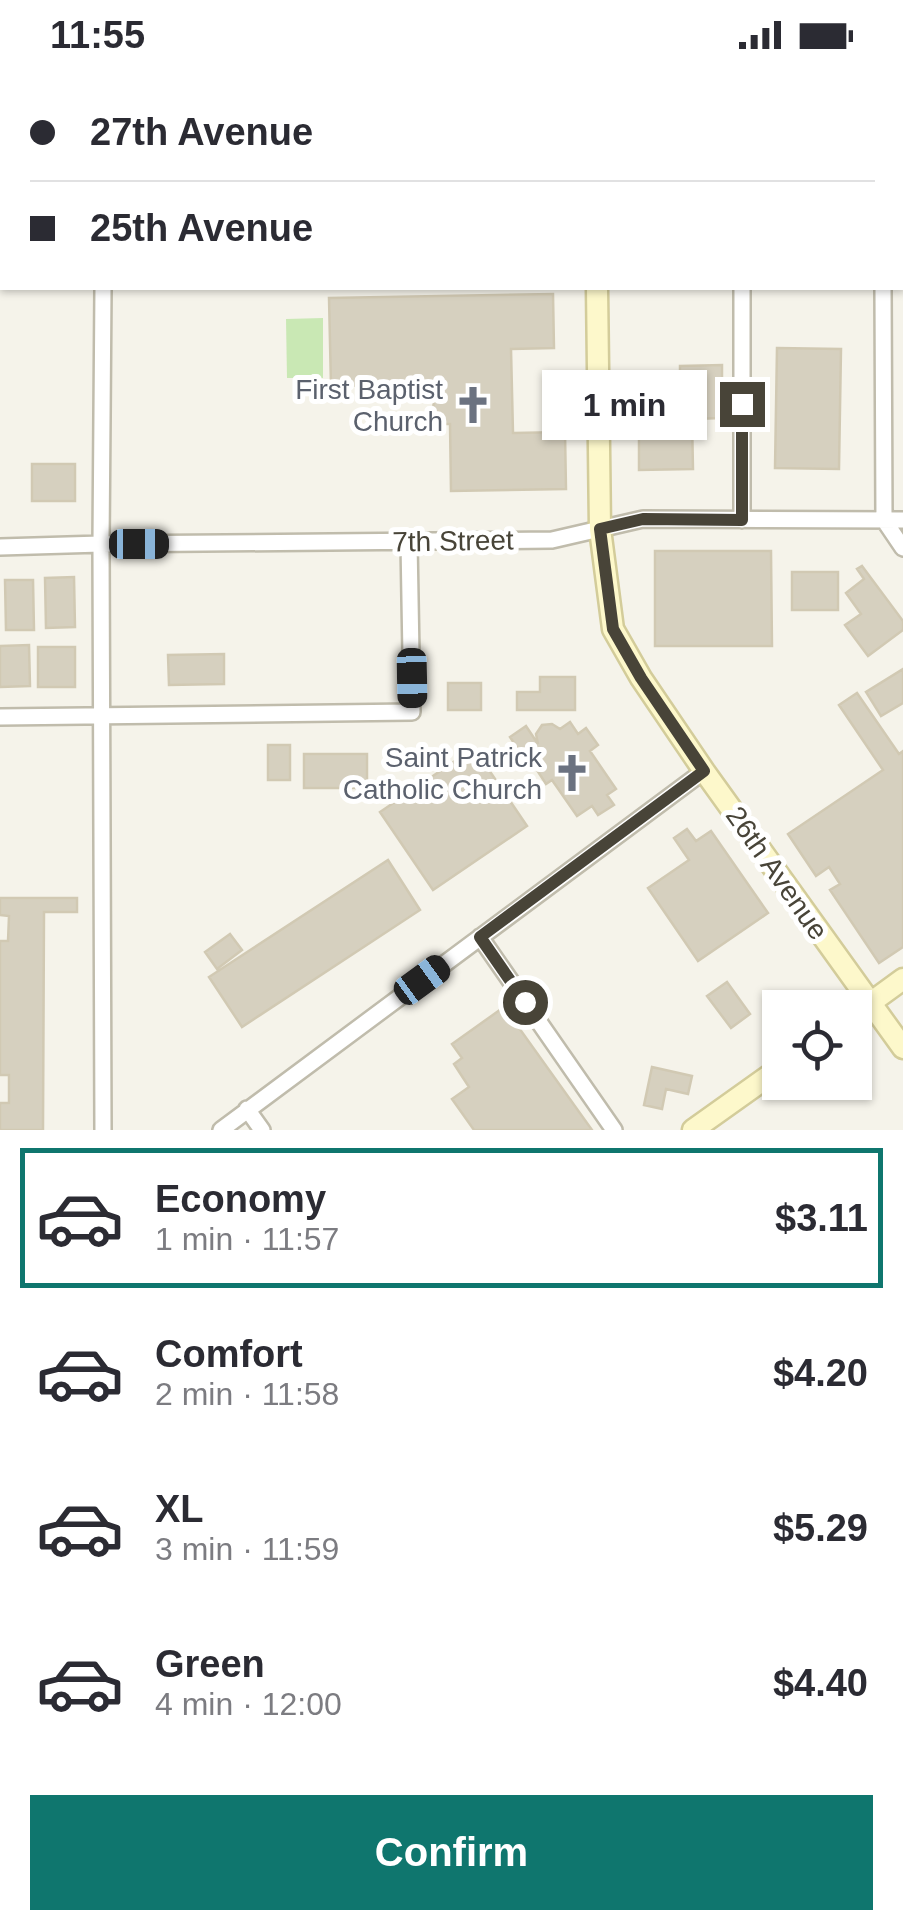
<!DOCTYPE html>
<html lang="en">
<head>
<meta charset="utf-8">
<style>
	body { margin:0; font-family:Arial,sans-serif; background:#f7f7f7; color:#2b2b33; height:100vh; display:flex; flex-direction:column; font-size:38px; white-space:nowrap }
	* { box-sizing:border-box; margin:0 }
	p { font-size:32px; color:#7c7c81 }
	.icon { flex:none; width:55px; height:55px; fill:none; stroke:currentColor; stroke-width:2; stroke-linecap:round; stroke-linejoin:round }
	.map { position:relative; height:1060px; overflow:hidden }
	.details { display:flex; flex-direction:column; background:#fff; flex:1 }
	.details>* { flex:none }
	.top-card { position:absolute; left:0px; top:0px; width:905px; height:220px; box-shadow:0 2px 8px #0004; display:grid; align-content:center; height:220px; padding:0 30px; background:#fff }
	.fabs { position:absolute; left:762px; top:920px; display:grid; gap:20px }
	.fabs a { display:grid; place-items:center; width:110px; height:110px; border-radius:0px; background:#fff; box-shadow:0 2px 8px #0004; font-size:50px }
	.end { position:absolute; width:45px; height:45px; margin:-22px; border:12px solid #484438; background:#fff; box-shadow:0 0 0 5px #fff }
	.from { border-radius:50% }
	.bubble { position:absolute; height:70px; border-radius:0px; background:#fff; box-shadow:0 2px 8px #0004; font-size:32px; font-weight:700; line-height:70px; text-align:center }
	.car { position:absolute; width:30px; height:60px; margin:-30px -15px; border-radius:12px; box-shadow:0 0 8px 2px #0007; background:linear-gradient(#222 24%,#8ab4d8 0 40%,#222 0 76%,#8ab4d8 0 86%,#222 0) }
	.top-card b { display:flex; align-items:center; gap:35px; height:95px; font-size:38px }
	.top-card b+b { border-top:2px solid #e1e1e2 }
	.top-card i { width:25px; height:25px; background:#2b2b33 }
	ul { padding:18px 0 0; list-style:none }
	li { display:flex; align-items:center; gap:30px; height:140px; margin:0 20px 15px; padding:0 10px; border:5px solid transparent; border-radius:0px }
	li div { flex:1 }
	li b { display:block; font-size:38px }
	li em { font-style:normal; font-weight:700 }
	li.current { border-color:#0f766e }
	li>.icon { width:90px; height:90px; stroke-width:1.5 }
	.cta { display:flex; gap:20px; margin-top:auto; padding:20px 30px }
	.cta a { flex:1; height:115px; border-radius:0px; background:#0f766e; color:#fff; font-size:40px; font-weight:700; line-height:115px; text-align:center }
	.status { display:flex; justify-content:space-between; align-items:center; height:70px; padding:0 50px; background:#fff; direction:ltr }
	.status svg { height:28px; fill:currentColor }
	.map>svg:first-child { display:block }
	.green { fill:#c9e8b4 }
	.building { fill:#d6d0bf; stroke:#d1c9b3; stroke-width:2.5 }
	.lines { fill:none; stroke-linecap:round; stroke-linejoin:round }
	.street-casing { stroke:#c0bcac; stroke-width:20 }
	.secondary-casing { stroke:#d3cc9a; stroke-width:25 }
	.primary-casing { stroke:#e2ce6b; stroke-width:28 }
	.street { stroke:#fff; stroke-width:15 }
	.secondary { stroke:#fdf8cb; stroke-width:20 }
	.primary { stroke:#fcee9b; stroke-width:22 }
	.route { stroke:#484438; stroke-width:12 }
	.labels { text-anchor:middle; dominant-baseline:central; stroke-width:10; stroke-linejoin:round; paint-order:stroke }
	.worship-label { font-size:28px; fill:#5b616d; stroke:#fff; text-anchor:end }
	.street-label { font-size:28px; fill:#484438; stroke:#fff }
</style>
</head>
<body>
<div class="status"><b>11:55</b><svg viewBox="0 0 49 12"><path d="M0 12V9h3v3zM5 12V6h3v6zM10 12V3h3v9zM15 12V0h3v12zM26 1h20v11H26zM47 4h2v5h-2z"/></svg></div>
<div class="map">
<svg width="903" height="1060" viewBox="0 0 903 1060">
	<rect width="100%" height="100%" fill="#f5f3ea"/>
	<path class="green" d="M323,248V308H287L286,249Z"/>
	<path class="building" d="M553,224L554,278L511,279L513,363L565,362L566,419L451,421L450,354H434L433,314L331,316L329,228Z
		M777,278L841,279L839,399L775,398Z
		M722,295V348L692,349L693,399L639,400V353H630V321L680,320V296Z
		M32,394H75V431H32Z
		M655,481H771L772,576H655Z
		M862,496L903,551V560L868,586L845,555L861,544L846,523L864,509L857,499Z
		M792,502H838V540H792Z
		M74,507L75,557L46,558L45,508Z
		M5,510H33L34,560H6Z
		M29,575L30,616L0,617V576Z
		M38,577H75V617H38Z
		M224,584V614L169,615L168,585Z
		M903,599V633L881,646L866,622Z
		M540,607H575V640H517V622H540Z
		M448,613H481V640H448Z
		M857,623L899,684L903,681V877L879,893L830,820L840,814L829,797L816,806L788,764L883,700L839,635Z
		M570,652L578,664L586,658L598,675L590,681L616,719L607,725L614,735L598,745L592,736L577,746L552,710L546,714L535,697L541,693L531,679L522,685L510,667L526,656L538,674L536,664L542,655L552,654L560,659Z
		M268,675H290V710H268Z
		M474,678L527,756L433,820L380,742Z
		M304,684H367V718H304Z
		M687,759L696,771L711,761L768,843L698,891L648,818L689,790L674,768Z
		M388,790L420,840L242,957L209,907Z
		M0,828H77V842H44L43,1060H0V1033H9V1005H0V871H8L9,846L0,845Z
		M230,864L242,880L217,899L205,882Z
		M727,912L750,944L731,958L707,926Z
		M504,937L592,1060H474L452,1029L469,1017L454,994L462,988L452,974Z
		M652,997L692,1006L688,1024L666,1019L662,1039L644,1035Z"/>
	<g class="lines">
		<g class="street-casing">
			<path id="street" d="M103,0V2
				M410,0V2
				M882,0V2
				M596,2V0
				M103,218L101,474L103,1060
				M742,218V450
				M883,218L884,450L903,478
				M0,477L101,474L552,470L643,449L903,450
				M0,647L412,642L409,472
				M480,867L614,1060
				M247,1039L262,1060
				M221,1060L704,701"/>
		</g>
		<g class="secondary-casing">
			<path id="secondary" d="M597,218L600,459L613,559L641,608L704,701L903,978
				M855,944L903,909
				M693,1060L780,998"/>
		</g>
		<g class="primary-casing">
			<path id="primary" d="M902,151H903
				M0,187H2"/>
		</g>
		<use href="#street" class="street"/>
		<use href="#secondary" class="secondary"/>
		<use href="#primary" class="primary"/>
	</g>
	<g class="lines">
		<path class="route" d="M525,932L480,867L704,701L641,608L613,559L600,459L643,449L742,450V334"/>
	</g>
	<defs>
		<g id="church-bare" transform="scale(3)"><path d="M-1.2-6h2.4v3.5h3.3v2.4h-3.3V6h-2.4V-.1h-3.3v-2.4h3.3Z" fill="#6b7280" stroke="#fff" stroke-width="2.5" paint-order="stroke"/></g>
	</defs>
	<g fill-rule="evenodd">
		<use href="#church-bare" x="473" y="335"/>
		<use href="#church-bare" x="572" y="703"/>
	</g>
	<g class="labels">
		<g class="worship-label">
			<text x="443" y="319">First Baptist<tspan x="443" dy="32">Church</tspan></text>
			<text x="542" y="687">Saint Patrick<tspan x="542" dy="32">Catholic Church</tspan></text>
		</g>
		<g class="street-label">
			<text transform="translate(453 471) rotate(-1)">7th Street</text>
			<text transform="translate(777 803) rotate(55)">26th Avenue</text>
		</g>
	</g>
</svg>
<div class="fabs">
<a><svg class="icon" aria-label="locate" viewBox="0 0 24 24"><circle cx="12" cy="12" r="6"/><path d="M12 2v4M12 18v4M2 12h4M18 12h4"/></svg></a>
</div>
<i class="end from" style="left:525px;top:932px"></i>
<i class="end" style="left:742px;top:334px"></i>
<div class="bubble" style="left:542px;top:300px;width:165px">1 min</div>
<i class="car" style="left:139px;top:474px;rotate:90deg"></i>
<i class="car" style="left:412px;top:608px;rotate:179deg"></i>
<i class="car" style="left:422px;top:910px;rotate:54deg"></i>
<div class="top-card">
<b><i class="from"></i>27th Avenue</b>
<b><i></i>25th Avenue</b>
</div>
</div>
<section class="details">
<ul>
<li class="current"><svg class="icon" aria-label="car" viewBox="0 0 24 24"><path d="M5 17H2v-5l4-1 3-4h7l3 4 3 1v5h-3M9 17h6M6 11h13"/><circle cx="7" cy="17" r="2"/><circle cx="17" cy="17" r="2"/></svg><div><b>Economy</b><p>1 min · 11:57</p></div><em>$3.11</em></li>
<li><svg class="icon" aria-label="car" viewBox="0 0 24 24"><path d="M5 17H2v-5l4-1 3-4h7l3 4 3 1v5h-3M9 17h6M6 11h13"/><circle cx="7" cy="17" r="2"/><circle cx="17" cy="17" r="2"/></svg><div><b>Comfort</b><p>2 min · 11:58</p></div><em>$4.20</em></li>
<li><svg class="icon" aria-label="car" viewBox="0 0 24 24"><path d="M5 17H2v-5l4-1 3-4h7l3 4 3 1v5h-3M9 17h6M6 11h13"/><circle cx="7" cy="17" r="2"/><circle cx="17" cy="17" r="2"/></svg><div><b>XL</b><p>3 min · 11:59</p></div><em>$5.29</em></li>
<li><svg class="icon" aria-label="car" viewBox="0 0 24 24"><path d="M5 17H2v-5l4-1 3-4h7l3 4 3 1v5h-3M9 17h6M6 11h13"/><circle cx="7" cy="17" r="2"/><circle cx="17" cy="17" r="2"/></svg><div><b>Green</b><p>4 min · 12:00</p></div><em>$4.40</em></li>
</ul>
<div class="cta"><a>Confirm</a></div>
</section>
</body>
</html>
